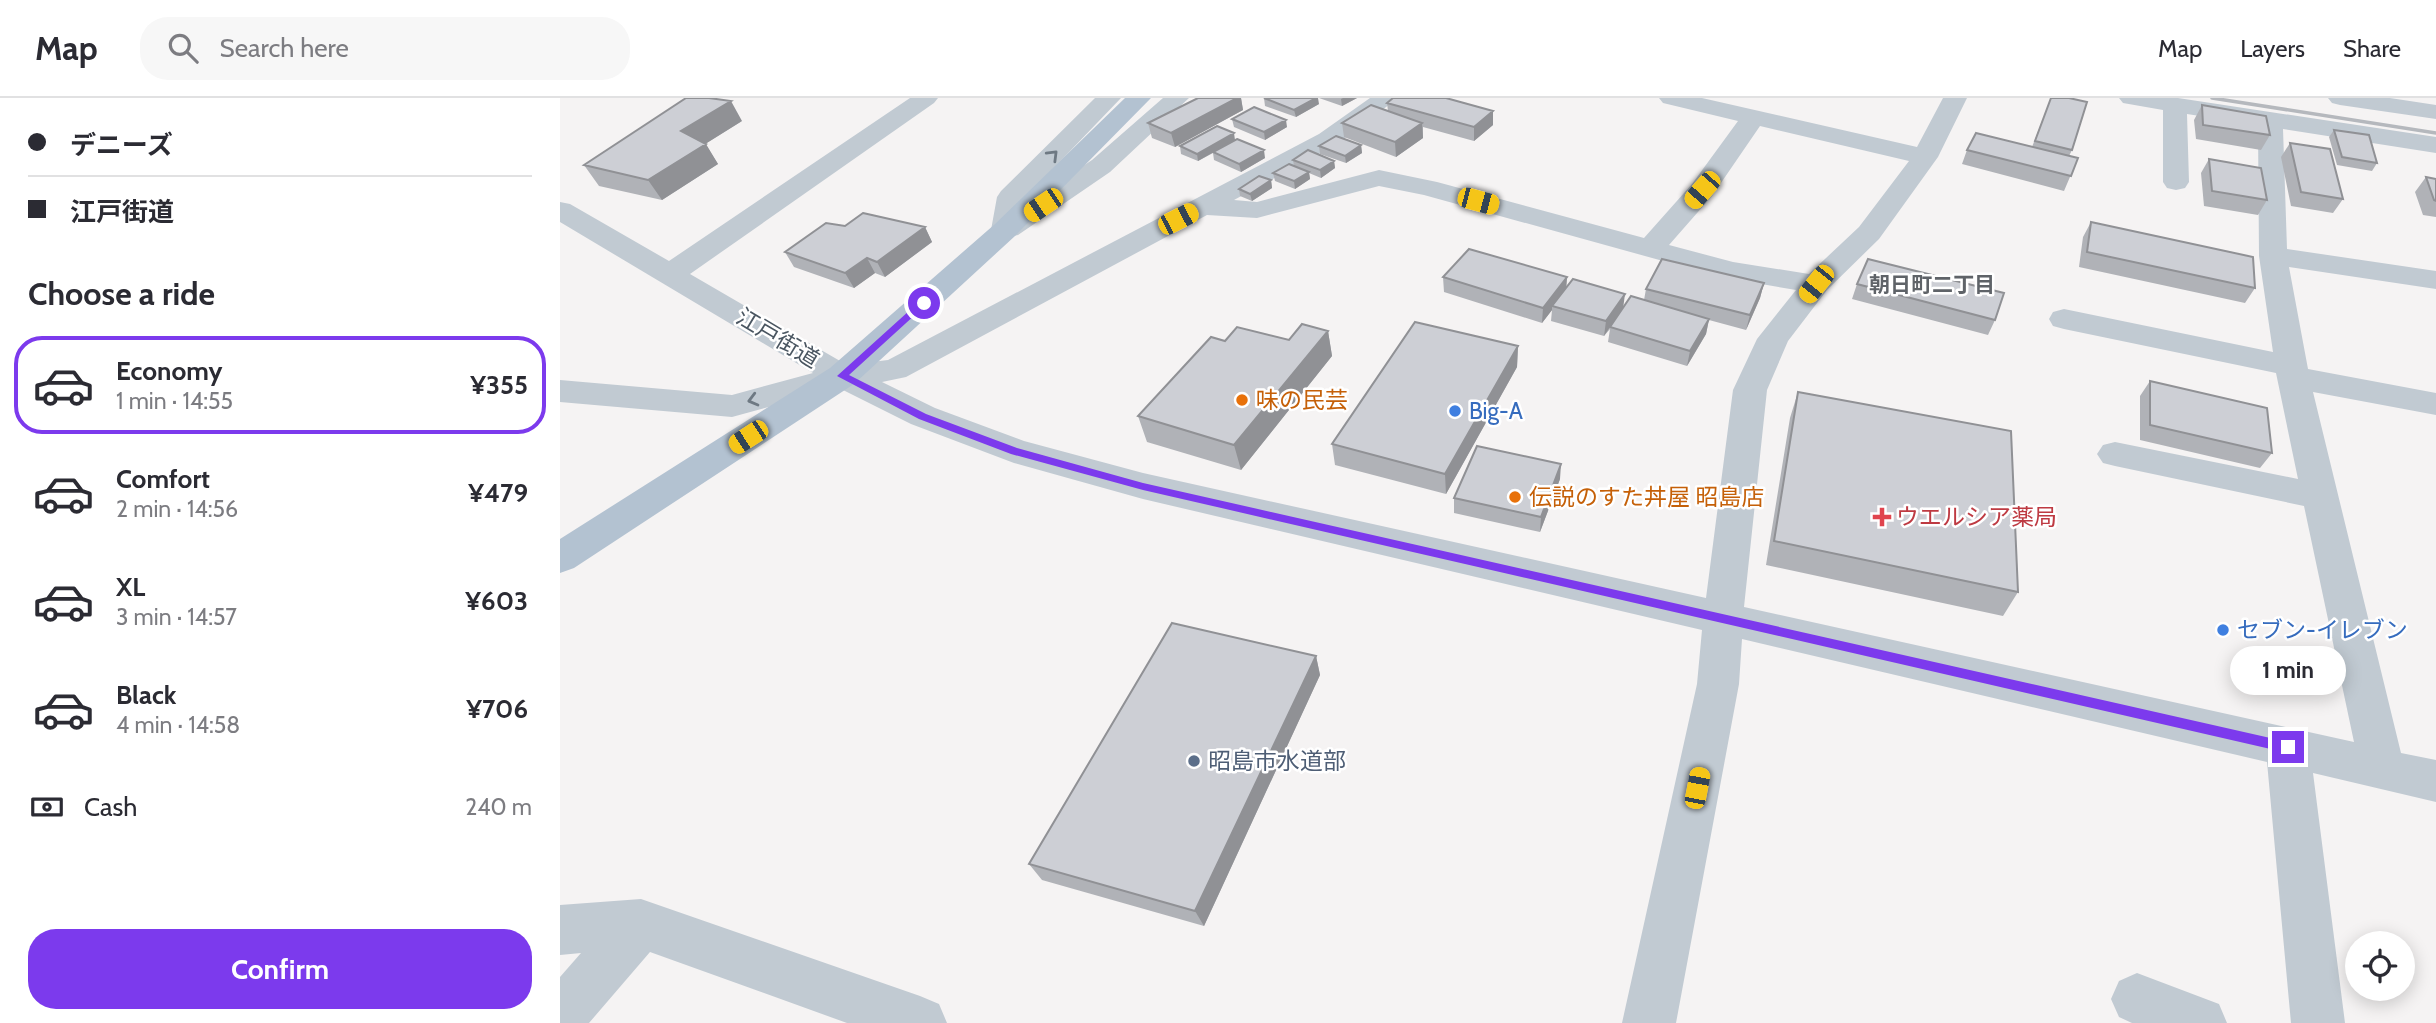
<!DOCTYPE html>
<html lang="en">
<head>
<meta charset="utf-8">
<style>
	body { margin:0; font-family:Cabin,"Noto Sans JP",sans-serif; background:#f7f7f7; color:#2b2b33; height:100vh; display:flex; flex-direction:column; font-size:26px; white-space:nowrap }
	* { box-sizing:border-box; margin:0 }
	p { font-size:23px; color:#7c7c81 }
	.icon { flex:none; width:38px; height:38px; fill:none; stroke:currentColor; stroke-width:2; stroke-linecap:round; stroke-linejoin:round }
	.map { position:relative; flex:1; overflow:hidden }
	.drawer { display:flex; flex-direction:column; background:#fff; width:560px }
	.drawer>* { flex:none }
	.banner { display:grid; align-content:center; height:154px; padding:0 28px; background:#fff }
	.buttons { position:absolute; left:1785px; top:833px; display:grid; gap:14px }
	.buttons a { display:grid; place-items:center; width:70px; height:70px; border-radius:50%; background:#fff; box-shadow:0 4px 18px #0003; font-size:35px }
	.end { position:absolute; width:32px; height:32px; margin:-16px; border:9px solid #7c3aed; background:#fff; box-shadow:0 0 0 4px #fff }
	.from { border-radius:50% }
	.bubble { position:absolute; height:49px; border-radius:24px; background:#fff; box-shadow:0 4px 18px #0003; font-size:23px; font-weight:700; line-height:49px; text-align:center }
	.car { position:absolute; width:21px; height:42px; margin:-21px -10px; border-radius:9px; box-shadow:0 0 5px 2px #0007; background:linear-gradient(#f5c518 24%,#345 0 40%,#f5c518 0 76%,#345 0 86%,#f5c518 0) }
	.banner b { display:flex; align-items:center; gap:24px; height:66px; font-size:26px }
	.banner b+b { border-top:2px solid #e1e1e2 }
	.banner i { width:18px; height:18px; background:#2b2b33 }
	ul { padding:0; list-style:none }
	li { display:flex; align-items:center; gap:21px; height:98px; margin:0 14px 10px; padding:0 14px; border:4px solid transparent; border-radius:28px }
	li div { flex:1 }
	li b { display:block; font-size:26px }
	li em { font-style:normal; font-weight:700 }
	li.current { border-color:#7c3aed }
	li>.icon { width:63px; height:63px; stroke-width:1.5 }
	h2 { padding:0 28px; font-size:32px; line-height:84px }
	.pay { display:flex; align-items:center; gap:18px; height:77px; padding:0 28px; font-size:26px }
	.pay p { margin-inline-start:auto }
	.action { display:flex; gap:14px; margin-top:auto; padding:14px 28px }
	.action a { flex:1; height:80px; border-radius:28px; background:#7c3aed; color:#fff; font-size:28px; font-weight:700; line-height:80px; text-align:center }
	header { display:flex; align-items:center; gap:42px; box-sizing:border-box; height:98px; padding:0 35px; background:#fff; border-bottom:2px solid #e1e1e2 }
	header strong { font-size:33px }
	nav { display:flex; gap:38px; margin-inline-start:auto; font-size:24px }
	.search { width:490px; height:63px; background:#f7f7f7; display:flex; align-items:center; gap:18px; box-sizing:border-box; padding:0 24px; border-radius:28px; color:#7c7c81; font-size:26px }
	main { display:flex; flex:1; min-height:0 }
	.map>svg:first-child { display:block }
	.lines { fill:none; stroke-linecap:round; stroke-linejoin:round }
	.minor { fill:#c1cad2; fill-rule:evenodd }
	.major { fill:#b3c2d1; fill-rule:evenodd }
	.rail { stroke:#b5b8bd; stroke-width:3.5 }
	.wall { fill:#b0b2b7 }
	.shaded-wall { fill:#909195 }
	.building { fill:#cdcfd5; stroke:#909195; stroke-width:2 }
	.oneway { stroke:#6e7983 }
	.route { fill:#7c3aed }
	.food-dot { fill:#e8710a; stroke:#fff; stroke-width:2.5 }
	.shop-dot { fill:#3f7fe0; stroke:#fff; stroke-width:2.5 }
	.health-dot { fill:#e0444e; stroke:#fff; stroke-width:2.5 }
	.service-dot { fill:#5c6f8a; stroke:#fff; stroke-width:2.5 }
	.labels { text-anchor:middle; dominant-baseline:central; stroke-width:5; stroke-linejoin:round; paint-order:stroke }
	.far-neighbourhood-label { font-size:21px; font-weight:bold; fill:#5f6368; stroke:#fff }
	.street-label { font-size:23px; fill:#4a5661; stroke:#fff }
	.food-label { font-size:23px; fill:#c56008; stroke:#fff; text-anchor:start }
	.shop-label { font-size:23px; fill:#366cbe; stroke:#fff; text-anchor:start }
	.health-label { font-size:23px; fill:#be3a42; stroke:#fff; text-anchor:start }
	.service-label { font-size:23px; fill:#4e5e75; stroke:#fff; text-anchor:start }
</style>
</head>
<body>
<header>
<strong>Map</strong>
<div class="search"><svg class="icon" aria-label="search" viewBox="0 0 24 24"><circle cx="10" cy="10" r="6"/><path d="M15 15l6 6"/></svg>Search here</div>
<nav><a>Map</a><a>Layers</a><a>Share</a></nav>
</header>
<main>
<section class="drawer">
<div class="banner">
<b><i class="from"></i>デニーズ</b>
<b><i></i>江戸街道</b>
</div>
<h2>Choose a ride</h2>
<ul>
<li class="current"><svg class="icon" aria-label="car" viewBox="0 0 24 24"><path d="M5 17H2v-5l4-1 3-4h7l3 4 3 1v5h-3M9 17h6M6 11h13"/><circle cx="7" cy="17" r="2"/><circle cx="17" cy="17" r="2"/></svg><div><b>Economy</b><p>1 min · 14:55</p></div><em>¥355</em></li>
<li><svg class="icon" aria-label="car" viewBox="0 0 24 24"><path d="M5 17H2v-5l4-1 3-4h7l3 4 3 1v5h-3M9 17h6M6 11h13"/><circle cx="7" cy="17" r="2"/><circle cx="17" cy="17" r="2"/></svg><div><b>Comfort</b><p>2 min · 14:56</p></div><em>¥479</em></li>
<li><svg class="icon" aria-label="car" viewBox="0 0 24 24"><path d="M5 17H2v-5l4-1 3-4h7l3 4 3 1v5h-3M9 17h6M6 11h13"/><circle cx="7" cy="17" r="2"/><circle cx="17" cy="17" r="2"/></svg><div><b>XL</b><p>3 min · 14:57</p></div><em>¥603</em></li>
<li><svg class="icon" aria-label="car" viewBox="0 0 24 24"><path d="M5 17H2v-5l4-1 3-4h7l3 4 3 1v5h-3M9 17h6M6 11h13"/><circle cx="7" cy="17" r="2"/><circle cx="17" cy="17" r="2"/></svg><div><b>Black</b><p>4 min · 14:58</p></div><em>¥706</em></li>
</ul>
<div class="pay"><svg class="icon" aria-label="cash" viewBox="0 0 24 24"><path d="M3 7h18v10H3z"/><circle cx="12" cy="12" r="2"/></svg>Cash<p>240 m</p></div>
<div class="action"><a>Confirm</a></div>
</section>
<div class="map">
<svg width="1876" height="925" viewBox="0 0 1876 925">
	<rect width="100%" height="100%" fill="#f5f3f3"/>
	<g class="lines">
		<path class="minor" d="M350,0H378L374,5L130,176L287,267L328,262L759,36L810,0H838L777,46L674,102L697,104L819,72L877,84L1084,140L1132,86L1178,23L1103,5L1099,0H1142L1357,49L1383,0H1407L1378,59L1319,141L1267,192L1228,243L1207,292L1184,509L1794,644L1744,408L1555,368L1543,365L1537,356L1543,347L1555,344L1738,381L1716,275L1504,231L1493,228L1489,221L1493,214L1504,211L1713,254L1699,158L1698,27L1627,16L1629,84L1625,90L1616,92L1607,90L1603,84V12L1563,5L1559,0H1618L1876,39V55L1723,31L1727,151L1876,173V191L1729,169L1748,271L1876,295V317L1753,294L1841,655L1876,662V704L1753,675L1785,925H1731L1707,664L1182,541L1179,586L1116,925H1062L1137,586L1142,532L583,401L454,365L351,326L279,290L172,319L0,304V282L172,297L253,275L0,124V104L10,106L109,163ZM1200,28L1349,63L1299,129L1249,176L1173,164L1109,147L1152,98ZM819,88L864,97L1161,179L1236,192L1197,241L1173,292L1146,500L583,375L464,343L375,310L322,284L346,279L647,117L697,120Z
			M535,0H561L464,101L463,108L532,62L603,0H629L550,74L458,137L445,140L435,138L431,132L437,99L441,93Z
			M1768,0H1830L1876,7V21L1780,7L1772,5Z
			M81,801L360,898L379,906L387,925H287L90,854L29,925H0V879L21,855L0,857V807Z
			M1577,875L1659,906L1667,925H1572L1559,919L1551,901L1559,883Z"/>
		<path class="major" d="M565,0H591L455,138L294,286L14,470L0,475V441L270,270L435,126Z"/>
		<path class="rail" d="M1652,0L1876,35"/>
	</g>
	<path class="wall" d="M638,0H681L683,12L615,49L592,40L588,25Z
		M704,0L759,6L736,19L705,8Z
		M759,0H797L782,8Z
		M1491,0L1512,52L1509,58L1518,60L1504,93L1402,66L1407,52L1472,49Z
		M827,5L933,13V27L914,43L863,29V40L836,59L784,39L782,25L828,13Z
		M1642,7L1710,37L1701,52L1636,41L1634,22Z
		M672,21L727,29L705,42L674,29Z
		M182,23L145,46L158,66L102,102L39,88L24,67Z
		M1774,32L1817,65L1812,73L1777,67L1769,39Z
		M675,42L705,60L681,74L654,62L653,55L638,63L621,56L620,48Z
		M1730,45L1783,101L1773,115L1731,108L1721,59Z
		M801,47L802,55L786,65L760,56L759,48Z
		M1649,61L1707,102L1698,117L1644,108L1641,75Z
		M733,62L774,63L775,70L761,80L749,75L750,81L735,91L715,83L713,75L734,68Z
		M1866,79L1876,81V119L1863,117L1855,94Z
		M711,82L712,90L692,103L680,98L679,91Z
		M1531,124L1695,190L1685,205L1519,169L1523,139Z
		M365,129L372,144L325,179L315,175L294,190L234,169L225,154Z
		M883,179H1007L1006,189L1063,210L1084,202L1086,191L1204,185L1200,200L1186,232L1149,222L1146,236L1127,268L1048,244L1050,231L1044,238L991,223L992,212L982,225L884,194Z
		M1297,186L1435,222L1428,237L1292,201Z
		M768,233L772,258L681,372L587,344L578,318L665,243L729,242Z
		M958,248L957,269L886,396L775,367L772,346Z
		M1590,283L1712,355L1700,370L1580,342V298Z
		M1238,294L1458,494L1443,518L1206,467L1230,320Z
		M1000,381L980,434L894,415V400Z
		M756,558L760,577L644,828L482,782L469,766Z"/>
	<path class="shaded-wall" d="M677,0H681L683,12L615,49L611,35Z
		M756,0H758L759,6L736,19L734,12Z
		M783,0H797L782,8L781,1Z
		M171,3L182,23L134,53L121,33Z
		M933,13V27L914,43V29Z
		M726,22L727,29L705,42L704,34Z
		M862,25L863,40L836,59L835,44Z
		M674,35L675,42L638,63L637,56Z
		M146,46L158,66L102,102L88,82Z
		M801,47L802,55L786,65L785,58Z
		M704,52L705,60L681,74L679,66Z
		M774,63L775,70L761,80L760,72Z
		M749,74L750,81L735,91L734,83Z
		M711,82L712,90L692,103L690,96Z
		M365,129L372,144L325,179L317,164Z
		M307,160L315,175L294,190L285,175Z
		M1007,179L1006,194L992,208V212L982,225L983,210Z
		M1204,185L1200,200L1186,232L1190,217Z
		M1065,196L1063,211L1050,229L1044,238L1046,223Z
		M1149,221L1146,236L1127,268L1130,253Z
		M768,233L772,258L681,372L674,347Z
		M958,248L957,269L886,396L885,376Z
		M1001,366L1000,381L980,434L981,419Z
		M756,558L760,577L644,828L635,813Z"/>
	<path class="building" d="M126,0H149L171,3L121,33L146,46L88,82L24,67Z
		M638,0H677L611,35L588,25Z
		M704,0H756L734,12Z
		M833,0H886L933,13L914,29L827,5Z
		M1491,0H1509L1527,4L1512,52L1475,43Z
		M811,7L862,25L835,44L782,25Z
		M1642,7L1706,18L1710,37L1643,27Z
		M694,9L726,22L704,34L672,21Z
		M657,28L674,35L637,56L620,48Z
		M1774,32L1809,37L1817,65L1782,59Z
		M1416,35L1518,60L1511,78L1407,52Z
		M776,38L801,47L785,58L759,48Z
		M677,41L704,52L679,66L653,54Z
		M1730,45L1770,51L1783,101L1741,94Z
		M748,52L774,63L760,72L733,62Z
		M1649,61L1701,70L1707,102L1652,93Z
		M729,66L749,74L734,83L713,75Z
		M699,78L711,82L690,96L679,91Z
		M1866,79L1876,81V103L1874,102Z
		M303,115L365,129L317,164L307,160L285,175L225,154L266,125L285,128Z
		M1531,124L1693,159L1695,190L1527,154Z
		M909,151L1007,179L983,210L883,179Z
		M1102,161L1204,185L1190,217L1086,191Z
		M1308,161L1444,195L1435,222L1297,186Z
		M1013,181L1065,196L1046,223L992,208Z
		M1071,198L1149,221L1130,253L1050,229Z
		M855,224L958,248L885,376L772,346Z
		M742,226L768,233L674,347L578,318L651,239L665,243L677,229L729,242Z
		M1590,283L1707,310L1712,355L1590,327Z
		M1238,294L1451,333L1458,494L1214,443Z
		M917,348L1001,366L981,419L894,400Z
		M612,525L756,558L635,813L469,766Z"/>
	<defs><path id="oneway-chevron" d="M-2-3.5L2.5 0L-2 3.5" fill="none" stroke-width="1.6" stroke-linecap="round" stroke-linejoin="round" transform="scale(1.75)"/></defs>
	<g class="oneway">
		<use href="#oneway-chevron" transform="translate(493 57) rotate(-45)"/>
		<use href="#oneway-chevron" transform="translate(193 302) rotate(165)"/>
	</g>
	<path class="route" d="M360,203L368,205L289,277L366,316L457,350L583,385L1728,644L1735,649L1728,655L583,392L451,356L359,321L277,278Z"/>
	<g class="food-dot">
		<circle cx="682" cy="302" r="7"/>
		<circle cx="955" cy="399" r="7"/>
	</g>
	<g class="shop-dot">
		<circle cx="895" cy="313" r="7"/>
		<circle cx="1663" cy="532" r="7"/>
	</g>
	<path class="health-dot" d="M1318.5 408.5h7v7h7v7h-7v7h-7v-7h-7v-7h7z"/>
	<circle class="service-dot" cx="634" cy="663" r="7"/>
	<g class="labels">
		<g class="far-neighbourhood-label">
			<text x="1372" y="186">朝日町二丁目</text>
		</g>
		<g class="street-label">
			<text transform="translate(218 240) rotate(31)">江戸街道</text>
		</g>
		<g class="food-label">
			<text x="696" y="302">味の民芸</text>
			<text x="969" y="399">伝説のすた丼屋 昭島店</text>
		</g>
		<g class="shop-label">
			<text x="909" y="313">Big-A</text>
			<text x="1677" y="532">セブン-イレブン</text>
		</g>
		<g class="health-label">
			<text x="1336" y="419">ウエルシア薬局</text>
		</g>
		<g class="service-label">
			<text x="648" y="663">昭島市水道部</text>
		</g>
	</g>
</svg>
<div class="buttons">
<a><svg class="icon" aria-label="locate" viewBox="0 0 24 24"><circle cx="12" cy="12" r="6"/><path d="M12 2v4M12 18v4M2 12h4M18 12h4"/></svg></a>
</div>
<i class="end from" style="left:364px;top:205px"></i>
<i class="end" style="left:1728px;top:649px"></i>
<div class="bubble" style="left:1670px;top:548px;width:116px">1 min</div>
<i class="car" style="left:1142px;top:92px;rotate:221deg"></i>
<i class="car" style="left:918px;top:103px;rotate:105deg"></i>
<i class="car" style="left:483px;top:107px;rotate:236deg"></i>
<i class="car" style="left:618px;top:121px;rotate:63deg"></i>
<i class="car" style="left:1256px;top:186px;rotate:219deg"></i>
<i class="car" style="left:188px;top:339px;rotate:237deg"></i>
<i class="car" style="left:1137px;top:690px;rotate:11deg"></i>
</div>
</main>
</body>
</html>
